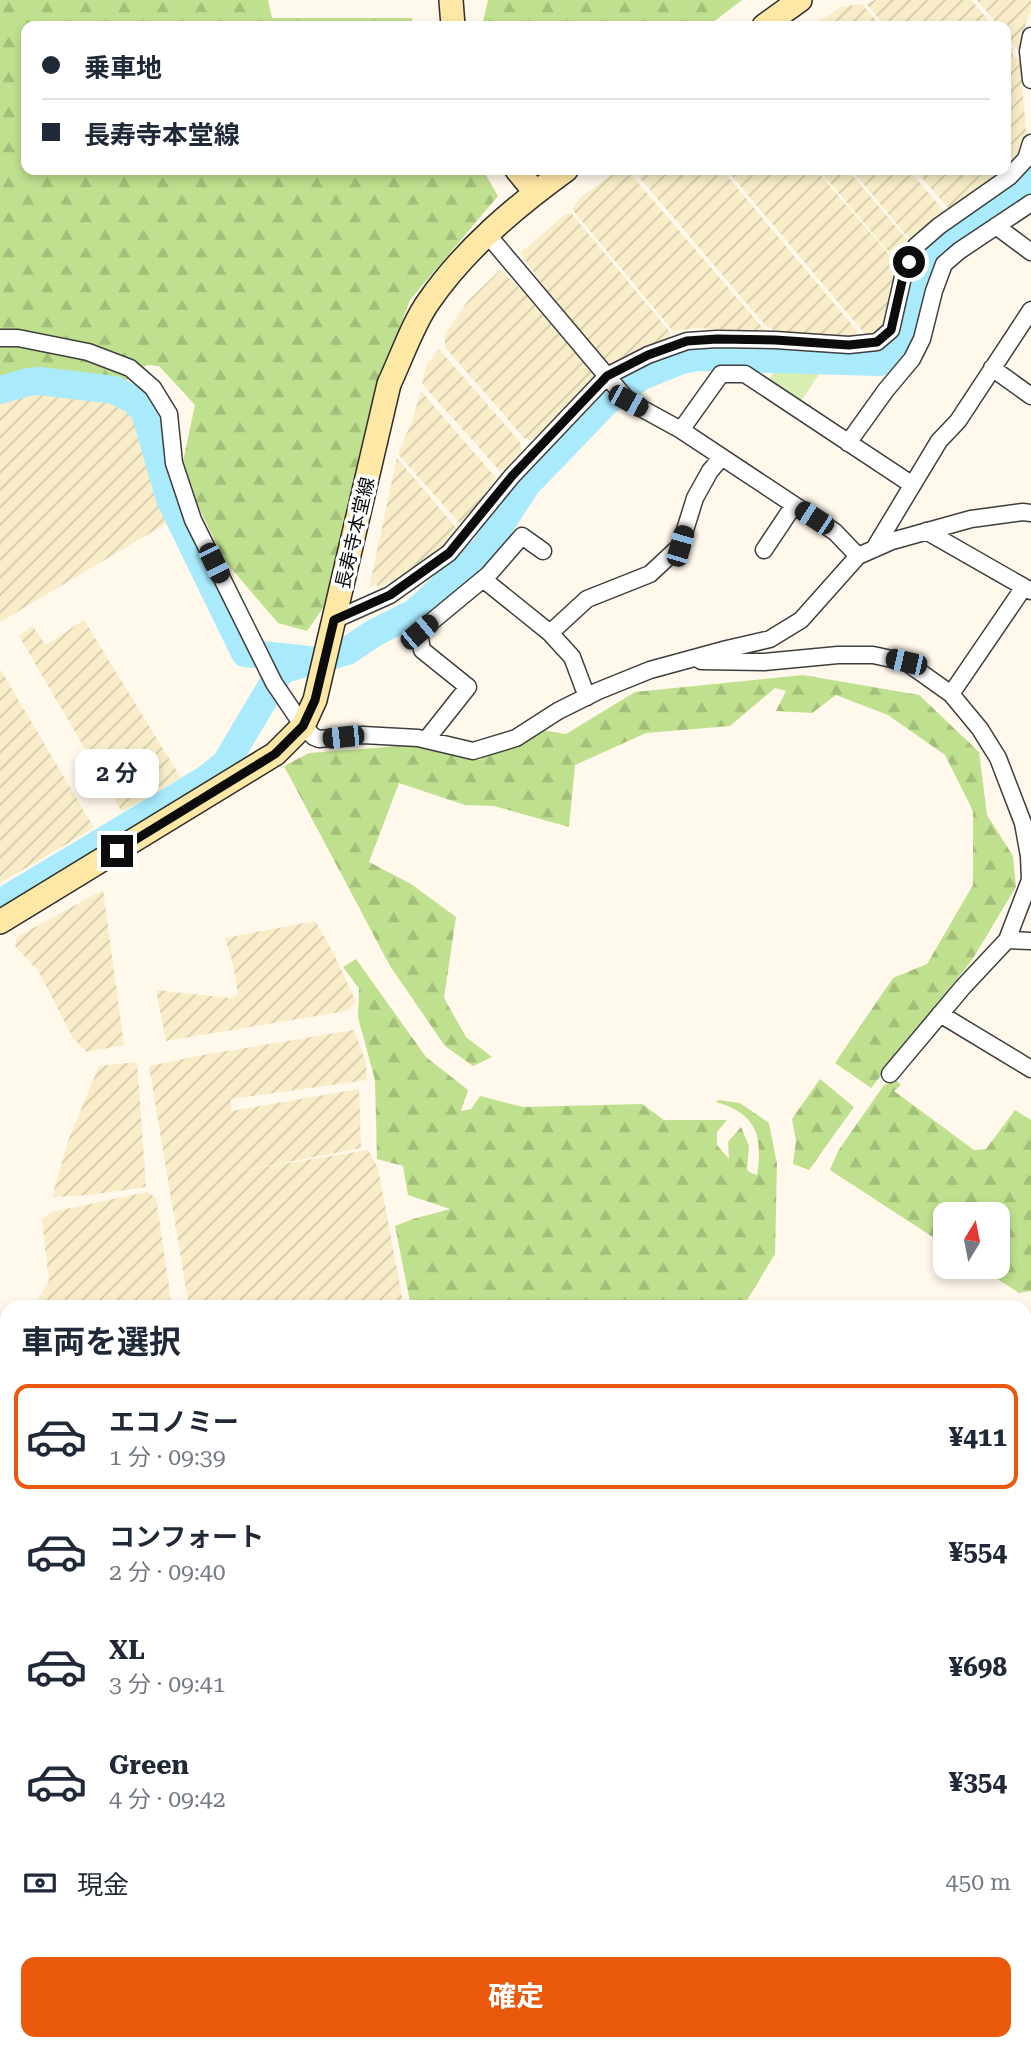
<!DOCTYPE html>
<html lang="ja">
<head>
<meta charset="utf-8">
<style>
	body { margin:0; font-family:"Roboto Serif","Noto Sans JP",serif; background:#f6f6f7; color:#1f2937; height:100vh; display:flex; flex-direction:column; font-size:26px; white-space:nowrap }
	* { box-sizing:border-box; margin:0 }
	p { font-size:23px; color:#747a83 }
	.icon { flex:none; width:38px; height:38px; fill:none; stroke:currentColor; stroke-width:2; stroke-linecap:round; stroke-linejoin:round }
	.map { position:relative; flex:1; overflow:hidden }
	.side { position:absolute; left:0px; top:1300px; width:1032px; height:751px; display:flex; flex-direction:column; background:#fff; border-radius:21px 21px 0 0; box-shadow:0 4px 10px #0003 }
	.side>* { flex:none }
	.guide { position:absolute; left:21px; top:21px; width:990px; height:154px; border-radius:14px; box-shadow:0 4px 10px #0003; display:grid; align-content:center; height:154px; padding:0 21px; background:#fff }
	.needle { width:46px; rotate:10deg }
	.fabs { position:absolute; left:933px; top:1202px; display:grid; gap:14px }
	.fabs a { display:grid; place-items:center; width:77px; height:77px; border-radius:14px; background:#fff; box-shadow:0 4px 10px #0003; font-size:35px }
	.end { position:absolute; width:32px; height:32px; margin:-16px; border:9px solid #0c0c0c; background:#fff; box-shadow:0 0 0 4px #fff }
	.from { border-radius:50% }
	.bubble { position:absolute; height:49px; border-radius:14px; background:#fff; box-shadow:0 4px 10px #0003; font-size:23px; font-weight:700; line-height:49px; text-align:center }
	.car { position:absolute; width:21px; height:42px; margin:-21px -10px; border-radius:9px; box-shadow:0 0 5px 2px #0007; background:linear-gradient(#222 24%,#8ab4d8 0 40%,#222 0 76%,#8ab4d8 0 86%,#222 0) }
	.guide b { display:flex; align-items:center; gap:24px; height:66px; font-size:26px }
	.guide b+b { border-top:2px solid #e0e1e3 }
	.guide i { width:18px; height:18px; background:#1f2937 }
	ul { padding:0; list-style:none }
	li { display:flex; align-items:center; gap:21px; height:105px; margin:0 14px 10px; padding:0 7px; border:4px solid transparent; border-radius:14px }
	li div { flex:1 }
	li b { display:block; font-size:26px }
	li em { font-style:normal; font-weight:700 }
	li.selected { border-color:#ea580c }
	li>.icon { width:63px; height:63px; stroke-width:1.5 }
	h2 { padding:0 21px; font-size:32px; line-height:84px }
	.pay { display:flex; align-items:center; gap:18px; height:77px; padding:0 21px; font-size:26px }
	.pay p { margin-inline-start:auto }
	.action { display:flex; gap:14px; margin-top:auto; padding:14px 21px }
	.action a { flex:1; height:80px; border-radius:14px; background:#ea580c; color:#fff; font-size:28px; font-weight:700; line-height:80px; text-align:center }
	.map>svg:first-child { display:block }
	.industrial { fill:url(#industrial-furrows) }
	.farmland { fill:url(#farmland-furrows) }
	.grass { fill:#d9eeb1 }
	.forest { fill:url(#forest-firs) }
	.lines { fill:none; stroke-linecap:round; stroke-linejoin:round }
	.river { stroke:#a9eafd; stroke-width:28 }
	.street-casing { stroke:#3f3f3f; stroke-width:19 }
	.secondary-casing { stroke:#2e2e2e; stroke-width:26 }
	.street { stroke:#fff; stroke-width:16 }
	.secondary { stroke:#ffe8a6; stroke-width:23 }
	.route { stroke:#0c0c0c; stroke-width:9 }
	.labels { text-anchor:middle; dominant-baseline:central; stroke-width:7; stroke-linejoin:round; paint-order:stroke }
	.street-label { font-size:19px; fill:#0c0c0c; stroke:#fff }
</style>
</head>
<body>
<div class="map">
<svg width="1031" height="2050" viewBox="0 0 1031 2050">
	<defs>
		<pattern id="industrial-furrows" width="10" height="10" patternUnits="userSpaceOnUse" patternTransform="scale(1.75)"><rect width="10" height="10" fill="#e9dfec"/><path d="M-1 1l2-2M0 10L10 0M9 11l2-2" fill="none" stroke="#c7bec9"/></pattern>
		<pattern id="farmland-furrows" width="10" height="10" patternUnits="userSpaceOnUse" patternTransform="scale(1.75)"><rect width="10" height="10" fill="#f8edc8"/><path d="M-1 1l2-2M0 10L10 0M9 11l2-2" fill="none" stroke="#d3caab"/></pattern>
		<pattern id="forest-firs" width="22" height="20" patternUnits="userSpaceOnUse" patternTransform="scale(1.75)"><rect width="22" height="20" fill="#bfe08e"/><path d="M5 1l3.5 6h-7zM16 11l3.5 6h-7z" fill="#a3bf79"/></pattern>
	</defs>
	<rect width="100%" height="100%" fill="#fff8eb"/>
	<path class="industrial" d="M951,2044H1019L1024,2050H950Z"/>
	<path class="farmland" d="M875,0H971L993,26H885L866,4Z
		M977,0H1031V10L1025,26L1023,50L1016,48L1006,35V26H999Z
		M862,4L881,26H812L841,7Z
		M1006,42L1013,49V56L1020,60L1026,132L1022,149L1008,170Z
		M619,170H627L767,333L697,328L673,331L572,209L582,196Z
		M633,170H722L857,331L853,337L785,335L767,327Z
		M727,170H816L899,266L883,328L876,332L865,334Z
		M819,170H848L909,242L899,264Z
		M852,170H909L944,211L940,214L941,216L922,229L910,240Z
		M915,170H1003L1004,172L950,210Z
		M567,213L572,214L670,332V340L640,349L612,365L605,363L543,290L540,281L520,253Z
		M500,270L538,305L597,374V379L535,438L529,440L524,438L445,347V334L468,301Z
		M439,349L520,442L522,453L501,472L422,384L427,364Z
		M51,387L110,398L127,405L139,417L159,493L172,520L0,622V401L25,391Z
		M421,391L496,478L462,526L398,454L412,421Z
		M397,458L457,529L448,542L423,561L394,580L379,588L376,584L369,588Z
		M84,620L181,778L122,812L19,636L32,626L46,645Z
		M0,669L94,828L0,883Z
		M103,890L124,1045L87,1052L73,1038L39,972L15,946L17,937Z
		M315,921L334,954L356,1002L346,1011L166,1041L156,990L230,998L238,994L233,964L225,938Z
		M354,1030L366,1063L367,1080L231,1099V1111L359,1089L361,1148L235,1172L368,1150L378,1168L404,1307H189L149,1066L203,1055Z
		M137,1062L146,1187L90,1195L52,1197L68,1141L99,1066Z
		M147,1192L156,1198L172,1307H33L49,1281L42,1220L52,1212Z
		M7,1502V1634L0,1638V1506Z
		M496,2044H591L589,2050H494Z
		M598,2044H711L709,2050H596Z"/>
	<path class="grass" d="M778,365L825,366L800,402L768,381Z
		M798,2044H920V2050H795Z"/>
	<path class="forest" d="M0,0H268L272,18H412L413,26H26V170H483L498,196L410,300L369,412L328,601L307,631L278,623L224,560L181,471L195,405L159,366L147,365L104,397L24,385L0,396Z
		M488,0H742L708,26H482Z
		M803,675L919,695L979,752L987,815L1013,856L1016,887L972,960L871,1088L835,1063L893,978L927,964L973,885V811L945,755L888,715L836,695L812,713L776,711L786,691L775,688L730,726L646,733L575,765L569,827L494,806L465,805L399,783L369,862L411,884L456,917L444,998L466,1037L492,1057L473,1066L445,1046L390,966L284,766L309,753L413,745L479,760L535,729L566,734L635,692Z
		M356,959L426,1057L468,1090L461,1111L471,1109L480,1096L523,1107L642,1104L664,1120H727L717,1132V1145L729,1159L728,1142L741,1127L749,1146L747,1170L751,1173L757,1175C763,1136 757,1114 716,1102L718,1100L740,1103L769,1123L777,1164L775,1254L743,1307H411L395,1226L413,1219L450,1209L408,1195L403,1166L377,1159L375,1080L358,1017L359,988L343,967Z
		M820,1079L854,1107L809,1170L793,1164L796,1141L792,1119Z
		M897,1081L901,1085L894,1091L974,1150L986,1149L1015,1110L1031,1120V1291L1019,1293L979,1267H998V1214H945V1245L830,1170L838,1151L884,1085Z
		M0,1372L7,1383V1435L0,1425Z
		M1031,1603V1811L1026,1814V1604Z
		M6,1713L7,2044H273L275,2050H0V1718Z
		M717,2044H812L809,2050H715Z"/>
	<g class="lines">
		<path class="river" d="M0,390L28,382L40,381L115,390L135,401L141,407L145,412L170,499L245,653L308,660
			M0,903L208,778L226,763L281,670L347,651L374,633L414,613L485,548L527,484L605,403L642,376L682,360L697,357L880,362C885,360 891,359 895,356C919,338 910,288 923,263C927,256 932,252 937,247L1031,182"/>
		<g class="street-casing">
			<path id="street" d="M1031,36L1028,51L1031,80
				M996,226L1031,252
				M487,234L628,401L681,430L835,532L858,556
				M0,338H18L88,352L130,368L153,388L169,414L174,463L193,520L274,683L303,726L314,737L319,739L363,735L418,738L473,751L516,738L558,711L598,691L650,670L727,649L770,639L801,620L858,556L892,541L971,519L1023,512L1031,513
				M992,368L1031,396
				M681,430L721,374H745L911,484
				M848,443L886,390L912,359L922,339L934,291L944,264L959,251L1031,203
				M926,531L1031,591
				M874,549L939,441L958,421L1031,310
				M764,550L794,505
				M483,579L550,633L572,657L587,697
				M334,620L390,595L449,553L512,476L607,376L648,355L687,341L717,339L775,340L849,345L877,342L891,330L903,277L916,246L939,226L1009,177L1026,159L1031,143
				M550,633L587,599L650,574L680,546L695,498L710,471L722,457
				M701,661L764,662L838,655H873L906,662L951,694L980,729L998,758L1023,823L1029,856L1030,880L1007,940L963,987L890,1074
				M951,694L1024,587
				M426,740L468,687L422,650L419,632L488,575L522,536L543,551
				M1007,940L1031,941
				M940,1014L1031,1069
				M0,1655L7,1652
				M1026,2040L1031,2047"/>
		</g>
		<g class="secondary-casing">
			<path id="secondary" d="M451,0L453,26
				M764,26L800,0
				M517,170L535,192
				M0,922L275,754L303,726L315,700L389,384C401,359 413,323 429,301C465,249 515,207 566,170
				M1026,1516L1031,1511
				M936,2050L937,2044"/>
		</g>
		<use href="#street" class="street"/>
		<use href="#secondary" class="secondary"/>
	</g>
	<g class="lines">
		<path class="route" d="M117,851L275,754L303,726L315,700L334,620L390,595L449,553L512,476L607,376L648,355L687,341L717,339L775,340L849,345L877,342L891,330L903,277L909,262"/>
	</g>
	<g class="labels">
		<g class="street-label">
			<text transform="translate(355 533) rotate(-77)">長寿寺本堂線</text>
		</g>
	</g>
</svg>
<div class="fabs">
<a><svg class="needle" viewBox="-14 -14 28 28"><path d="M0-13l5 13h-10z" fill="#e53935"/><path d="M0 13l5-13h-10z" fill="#747a83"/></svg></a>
</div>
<i class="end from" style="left:909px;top:262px"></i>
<i class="end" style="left:117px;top:851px"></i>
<div class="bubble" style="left:75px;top:749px;width:84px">2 分</div>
<i class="car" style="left:628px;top:401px;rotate:119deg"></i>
<i class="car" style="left:814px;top:518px;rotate:303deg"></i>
<i class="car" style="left:680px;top:546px;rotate:16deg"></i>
<i class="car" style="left:214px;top:563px;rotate:154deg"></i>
<i class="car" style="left:419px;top:632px;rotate:50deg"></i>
<i class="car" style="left:906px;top:662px;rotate:283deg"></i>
<i class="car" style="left:343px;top:737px;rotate:264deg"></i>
<div class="guide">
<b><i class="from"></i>乗車地</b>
<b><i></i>長寿寺本堂線</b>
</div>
<section class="side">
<h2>車両を選択</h2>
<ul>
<li class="selected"><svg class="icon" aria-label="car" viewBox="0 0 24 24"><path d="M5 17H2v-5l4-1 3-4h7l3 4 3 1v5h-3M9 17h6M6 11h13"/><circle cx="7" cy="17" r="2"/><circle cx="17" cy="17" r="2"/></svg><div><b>エコノミー</b><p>1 分 · 09:39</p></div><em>¥411</em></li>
<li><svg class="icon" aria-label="car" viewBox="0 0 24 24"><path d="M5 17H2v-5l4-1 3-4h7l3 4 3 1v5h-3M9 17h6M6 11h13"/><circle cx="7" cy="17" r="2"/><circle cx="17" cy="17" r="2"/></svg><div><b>コンフォート</b><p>2 分 · 09:40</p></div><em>¥554</em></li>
<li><svg class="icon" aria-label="car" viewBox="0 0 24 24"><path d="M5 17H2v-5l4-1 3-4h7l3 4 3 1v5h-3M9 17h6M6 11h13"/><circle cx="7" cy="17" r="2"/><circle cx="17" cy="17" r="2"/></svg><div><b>XL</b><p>3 分 · 09:41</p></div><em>¥698</em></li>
<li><svg class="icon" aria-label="car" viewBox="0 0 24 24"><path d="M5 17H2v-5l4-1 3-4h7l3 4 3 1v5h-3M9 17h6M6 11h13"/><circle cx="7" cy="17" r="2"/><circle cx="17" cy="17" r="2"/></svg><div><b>Green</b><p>4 分 · 09:42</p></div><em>¥354</em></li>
</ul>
<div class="pay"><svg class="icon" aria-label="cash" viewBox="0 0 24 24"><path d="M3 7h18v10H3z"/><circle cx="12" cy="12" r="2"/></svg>現金<p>450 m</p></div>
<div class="action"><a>確定</a></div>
</section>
</div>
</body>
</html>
